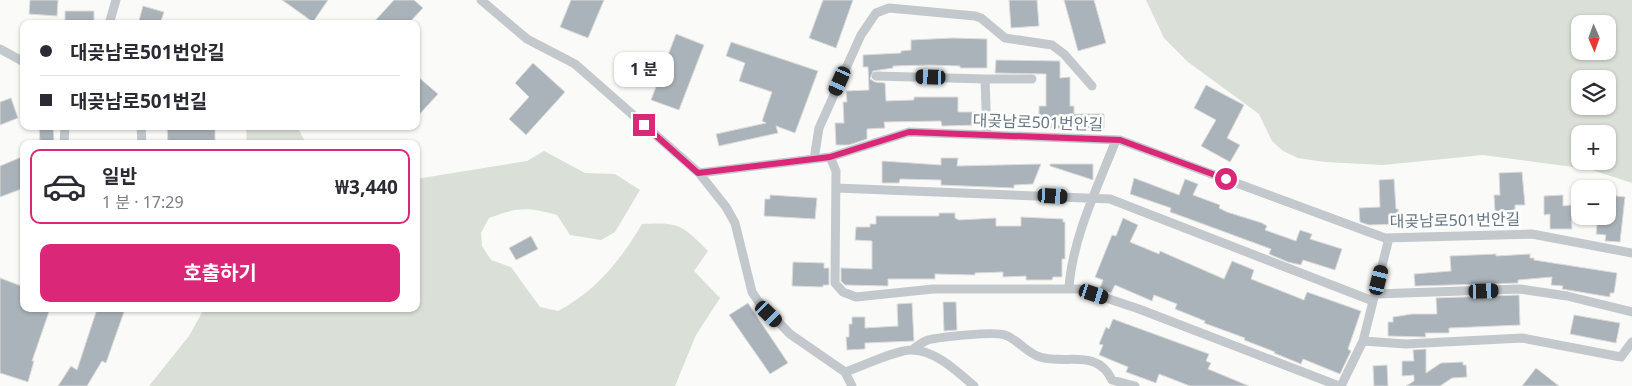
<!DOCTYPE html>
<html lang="ko">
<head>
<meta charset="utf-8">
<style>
	body { margin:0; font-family:"Noto Sans","Noto Sans KR",sans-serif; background:#f2f2f3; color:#2b2b33; height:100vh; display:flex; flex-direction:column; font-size:19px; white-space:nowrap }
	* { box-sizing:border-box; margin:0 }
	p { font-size:16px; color:#7c7c81 }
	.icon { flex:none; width:28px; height:28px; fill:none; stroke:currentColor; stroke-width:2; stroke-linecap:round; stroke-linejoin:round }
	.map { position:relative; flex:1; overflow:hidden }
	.details { position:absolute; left:20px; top:140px; width:400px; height:172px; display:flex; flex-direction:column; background:#fff; border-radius:10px; box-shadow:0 1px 4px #0004 }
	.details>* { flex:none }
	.banner { position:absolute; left:20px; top:20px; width:400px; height:110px; border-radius:10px; box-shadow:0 1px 4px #0004; display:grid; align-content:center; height:110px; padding:0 20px; background:#fff }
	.needle { width:32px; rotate:178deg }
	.controls { position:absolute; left:1571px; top:15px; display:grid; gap:10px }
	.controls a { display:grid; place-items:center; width:45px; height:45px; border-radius:10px; background:#fff; box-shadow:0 1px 4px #0004; font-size:25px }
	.end { position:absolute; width:22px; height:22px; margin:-11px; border:6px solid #db2777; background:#fff; box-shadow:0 0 0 2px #fff }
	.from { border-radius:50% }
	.bubble { position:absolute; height:35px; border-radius:10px; background:#fff; box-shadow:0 1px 4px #0004; font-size:16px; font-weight:700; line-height:35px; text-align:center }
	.car { position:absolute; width:15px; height:30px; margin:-15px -8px; border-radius:6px; box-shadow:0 0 4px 1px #0007; background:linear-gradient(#222 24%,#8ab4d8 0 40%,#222 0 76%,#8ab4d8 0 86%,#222 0) }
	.banner b { display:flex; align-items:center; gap:18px; height:48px; font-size:19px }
	.banner b+b { border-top:1px solid #e1e1e2 }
	.banner i { width:12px; height:12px; background:#2b2b33 }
	ul { padding:9px 0 0; list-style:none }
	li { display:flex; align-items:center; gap:15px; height:75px; margin:0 10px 8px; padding:0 10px; border:2px solid transparent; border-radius:10px }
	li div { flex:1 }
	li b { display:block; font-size:19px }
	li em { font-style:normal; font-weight:700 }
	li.current { border-color:#db2777 }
	li>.icon { width:45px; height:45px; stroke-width:1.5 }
	.action { display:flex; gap:10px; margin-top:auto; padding:10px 20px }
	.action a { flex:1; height:58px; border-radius:10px; background:#db2777; color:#fff; font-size:20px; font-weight:700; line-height:58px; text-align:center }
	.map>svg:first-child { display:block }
	.green { fill:#dadfd7; fill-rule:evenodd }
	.building { fill:#aab3b9; stroke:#dcdcda }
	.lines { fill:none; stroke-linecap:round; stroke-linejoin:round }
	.lane { stroke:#c3c8cc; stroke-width:9 }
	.route { stroke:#db2777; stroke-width:6 }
	.labels { text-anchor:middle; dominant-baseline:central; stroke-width:5; stroke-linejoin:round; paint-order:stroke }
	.street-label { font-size:16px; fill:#657683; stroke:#fff }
</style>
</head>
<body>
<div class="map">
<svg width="1632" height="386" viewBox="0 0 1632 386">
	<rect width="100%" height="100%" fill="#fafaf8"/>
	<path class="green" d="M1146,0H1632V183L1589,169L1483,155L1383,165L1325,162L1298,158L1283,151L1272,141L1259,114L1188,62L1164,38ZM1580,24H1608V51H1580ZM1580,79H1608V106H1580ZM1580,134H1608V161H1580Z
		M246,126H297L306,144H247Z
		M544,151L585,173L615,174L640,190L615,232L601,240L570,235L557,215C527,207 518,207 489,218L481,233L482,246L491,260L511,267L540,307L558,311C596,291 620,261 642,224C680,222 682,225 708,251L694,271L720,298L696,335L675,386H149L189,336L204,309H416V179L527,161Z"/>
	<path class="building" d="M30,0H58L57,16L29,14Z
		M282,0H328L313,22Z
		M394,0H414L423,8L408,24H372Z
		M571,0H604L588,38L560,27Z
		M823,0H853L836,48L809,38Z
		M1009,0H1037L1039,26L1011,28Z
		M1064,0H1094L1106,43L1078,51Z
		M143,6L164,12L160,24H138Z
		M65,11H94V24H65Z
		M676,34L704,45L679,110L651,100Z
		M952,38L987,39V68H960V66L930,65L893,66V68L873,71L870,79L875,82L885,83L886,101L914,100V97H958V112H976L977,125L942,126L941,121L884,122L885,128L867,129V139L849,145H836L835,123H844L843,102H847L846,91L869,90L868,67H863V55L901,53V51L911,50V40Z
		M731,42L818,71L795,133L776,126L778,133L719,146L716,134L766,123L762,121L772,92L739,81L745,63L726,56Z
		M996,60L1060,61V78L1070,77V106H1074V114H1104V128H1039V106H1046V74L995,73Z
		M533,63L565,92L526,135L509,119L529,97L515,83Z
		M416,75L438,94L416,118Z
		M1206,85L1244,105L1227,138L1240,145L1230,162L1201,146L1216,120L1194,108Z
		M11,98L18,118L0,125V102Z
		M39,126H53L54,142H40Z
		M167,126H215V144H168Z
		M24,156V188L0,197V166Z
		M941,158H958L957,166L1041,164L1033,184L1014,185V188L941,185V180L900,179L899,183H882V161L941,165Z
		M1050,164H1093V180L1050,166Z
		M1522,172L1525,205H1515V210L1495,212L1494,195H1500L1499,173Z
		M1134,178L1179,195L1185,179L1198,184L1193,195L1220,205L1219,208L1227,212L1262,223L1267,226L1265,230L1296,241L1300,230L1312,234L1310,239L1342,249L1335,270L1303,260L1301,265L1288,262L1269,254L1271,249L1184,217L1170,212L1171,208L1130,194Z
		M1394,179L1396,209H1398L1399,224L1369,225L1360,222L1359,208L1380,207L1379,180Z
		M770,195L817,198L815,219L764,216L765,199H770Z
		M1563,195V206L1571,205L1572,229H1550V214L1544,215V196Z
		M1608,195L1625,197L1620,242L1605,241L1606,235L1596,234L1598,216H1608Z
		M939,213H955V218L959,220L996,218V226H1021V217L1063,219V222H1065V259H1062V277H1053L1052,280H1026V276L1003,277V272L975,273V275L935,274V279H888V286L845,285L841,281V268L872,269V241L855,240L856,227H870V224H876V216H939Z
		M1123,218L1138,225L1130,242L1159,254L1160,251L1224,279L1232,261L1254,270L1251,279L1304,300L1307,292L1361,311L1348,349L1351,351L1340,374L1303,359L1301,364L1274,353L1275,352L1244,340L1245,338L1204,323L1205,321L1175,309L1177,304L1154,295L1152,301L1115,285L1111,293L1100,288L1103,280L1095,277L1112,235L1116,236Z
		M531,236L538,249L516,260L509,248Z
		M1496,254V256L1530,254V258H1534V260L1617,273L1614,293H1610V297L1562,289L1563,286L1551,285L1552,277L1518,280V283L1415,286L1414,274L1451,271L1450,256Z
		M793,262L824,263V268H829V285H823V287L792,286Z
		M0,278L24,287V309H50L32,361H34L28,382L0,373Z
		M1519,295L1520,325L1449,328V333H1425L1426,337L1388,336V322H1393V317L1412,314H1437L1436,298Z
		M943,302H956L957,330L944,331Z
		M748,303L788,363L770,374L729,315Z
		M912,303L914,341L865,343V349L847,350L846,337H849V324H852V317H865V328L898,326L897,304Z
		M97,309H125L106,363L102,361L87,386H58L71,366L77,370Z
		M1574,315L1620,323L1616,343L1570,334Z
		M1113,319L1209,354L1206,361L1211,363L1208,369L1249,386H1190L1159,374L1156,383L1126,372L1128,367L1099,355L1103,345L1099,344L1106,327L1109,329Z
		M1426,349V373L1441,363L1463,362V365H1466L1467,377L1452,378L1440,386H1406L1414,381V375L1402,376V361H1414L1413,350Z
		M1387,365L1388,386H1374L1373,366Z
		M1536,368L1559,386H1522Z"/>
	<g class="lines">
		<path class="lane" d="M481,0L527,39L575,64L699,173L726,207L735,223L752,292L758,301L790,334L845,372C864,366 892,351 911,350C934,349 958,372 974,386
			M109,24L116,0
			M0,49L24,62
			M876,76L985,79L987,135
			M985,79H1032
			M141,126L142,144
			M64,144L65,126
			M830,157L836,171L835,283L843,292L856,297L933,289H1079L1139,309L1339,386
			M814,159L819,128L861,35L876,13L889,8L975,16L981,18L1005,38L1052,45L1064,54L1092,86
			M699,173L830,157L909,132L1120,140L1385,238L1532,234L1632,253
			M836,188L1110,199L1373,301
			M1069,288C1072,239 1098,186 1116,140
			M1375,294L1520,289L1567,296L1632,312
			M1363,341L1406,344L1522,338L1621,357L1632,342
			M912,350C917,346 922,342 928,340C940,337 995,331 1005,335C1019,340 1026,353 1040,357C1068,365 1097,348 1112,380L1135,386
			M845,372L852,386
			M1341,386L1363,341L1389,238"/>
	</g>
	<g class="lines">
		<path class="route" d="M644,125L698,173L830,157L909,132L1120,140L1226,179"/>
	</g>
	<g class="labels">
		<g class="street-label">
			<text transform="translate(1038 122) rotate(2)">대곶남로501번안길</text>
			<text transform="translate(1455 220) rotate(-1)">대곶남로501번안길</text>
		</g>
	</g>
</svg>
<div class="controls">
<a><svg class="needle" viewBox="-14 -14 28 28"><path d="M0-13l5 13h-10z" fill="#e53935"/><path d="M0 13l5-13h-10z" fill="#7c7c81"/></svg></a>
<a><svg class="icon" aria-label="layers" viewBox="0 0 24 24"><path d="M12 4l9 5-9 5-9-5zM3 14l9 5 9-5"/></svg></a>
<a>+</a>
<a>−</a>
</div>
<i class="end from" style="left:1226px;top:179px"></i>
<i class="end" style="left:644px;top:125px"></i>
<div class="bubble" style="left:614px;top:52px;width:60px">1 분</div>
<i class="car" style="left:931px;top:77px;rotate:272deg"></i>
<i class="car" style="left:840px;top:81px;rotate:204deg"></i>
<i class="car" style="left:1053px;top:196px;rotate:93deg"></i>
<i class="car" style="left:1379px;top:280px;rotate:14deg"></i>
<i class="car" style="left:1484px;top:291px;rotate:88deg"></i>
<i class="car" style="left:1094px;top:294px;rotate:108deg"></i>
<i class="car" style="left:769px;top:314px;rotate:134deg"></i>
<div class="banner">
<b><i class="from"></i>대곶남로501번안길</b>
<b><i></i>대곶남로501번길</b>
</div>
<section class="details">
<ul>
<li class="current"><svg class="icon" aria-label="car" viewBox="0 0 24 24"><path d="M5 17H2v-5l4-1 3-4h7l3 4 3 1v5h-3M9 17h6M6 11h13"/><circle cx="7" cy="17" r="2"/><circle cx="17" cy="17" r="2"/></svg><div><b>일반</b><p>1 분 · 17:29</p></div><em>₩3,440</em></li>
</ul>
<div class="action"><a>호출하기</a></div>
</section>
</div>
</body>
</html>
